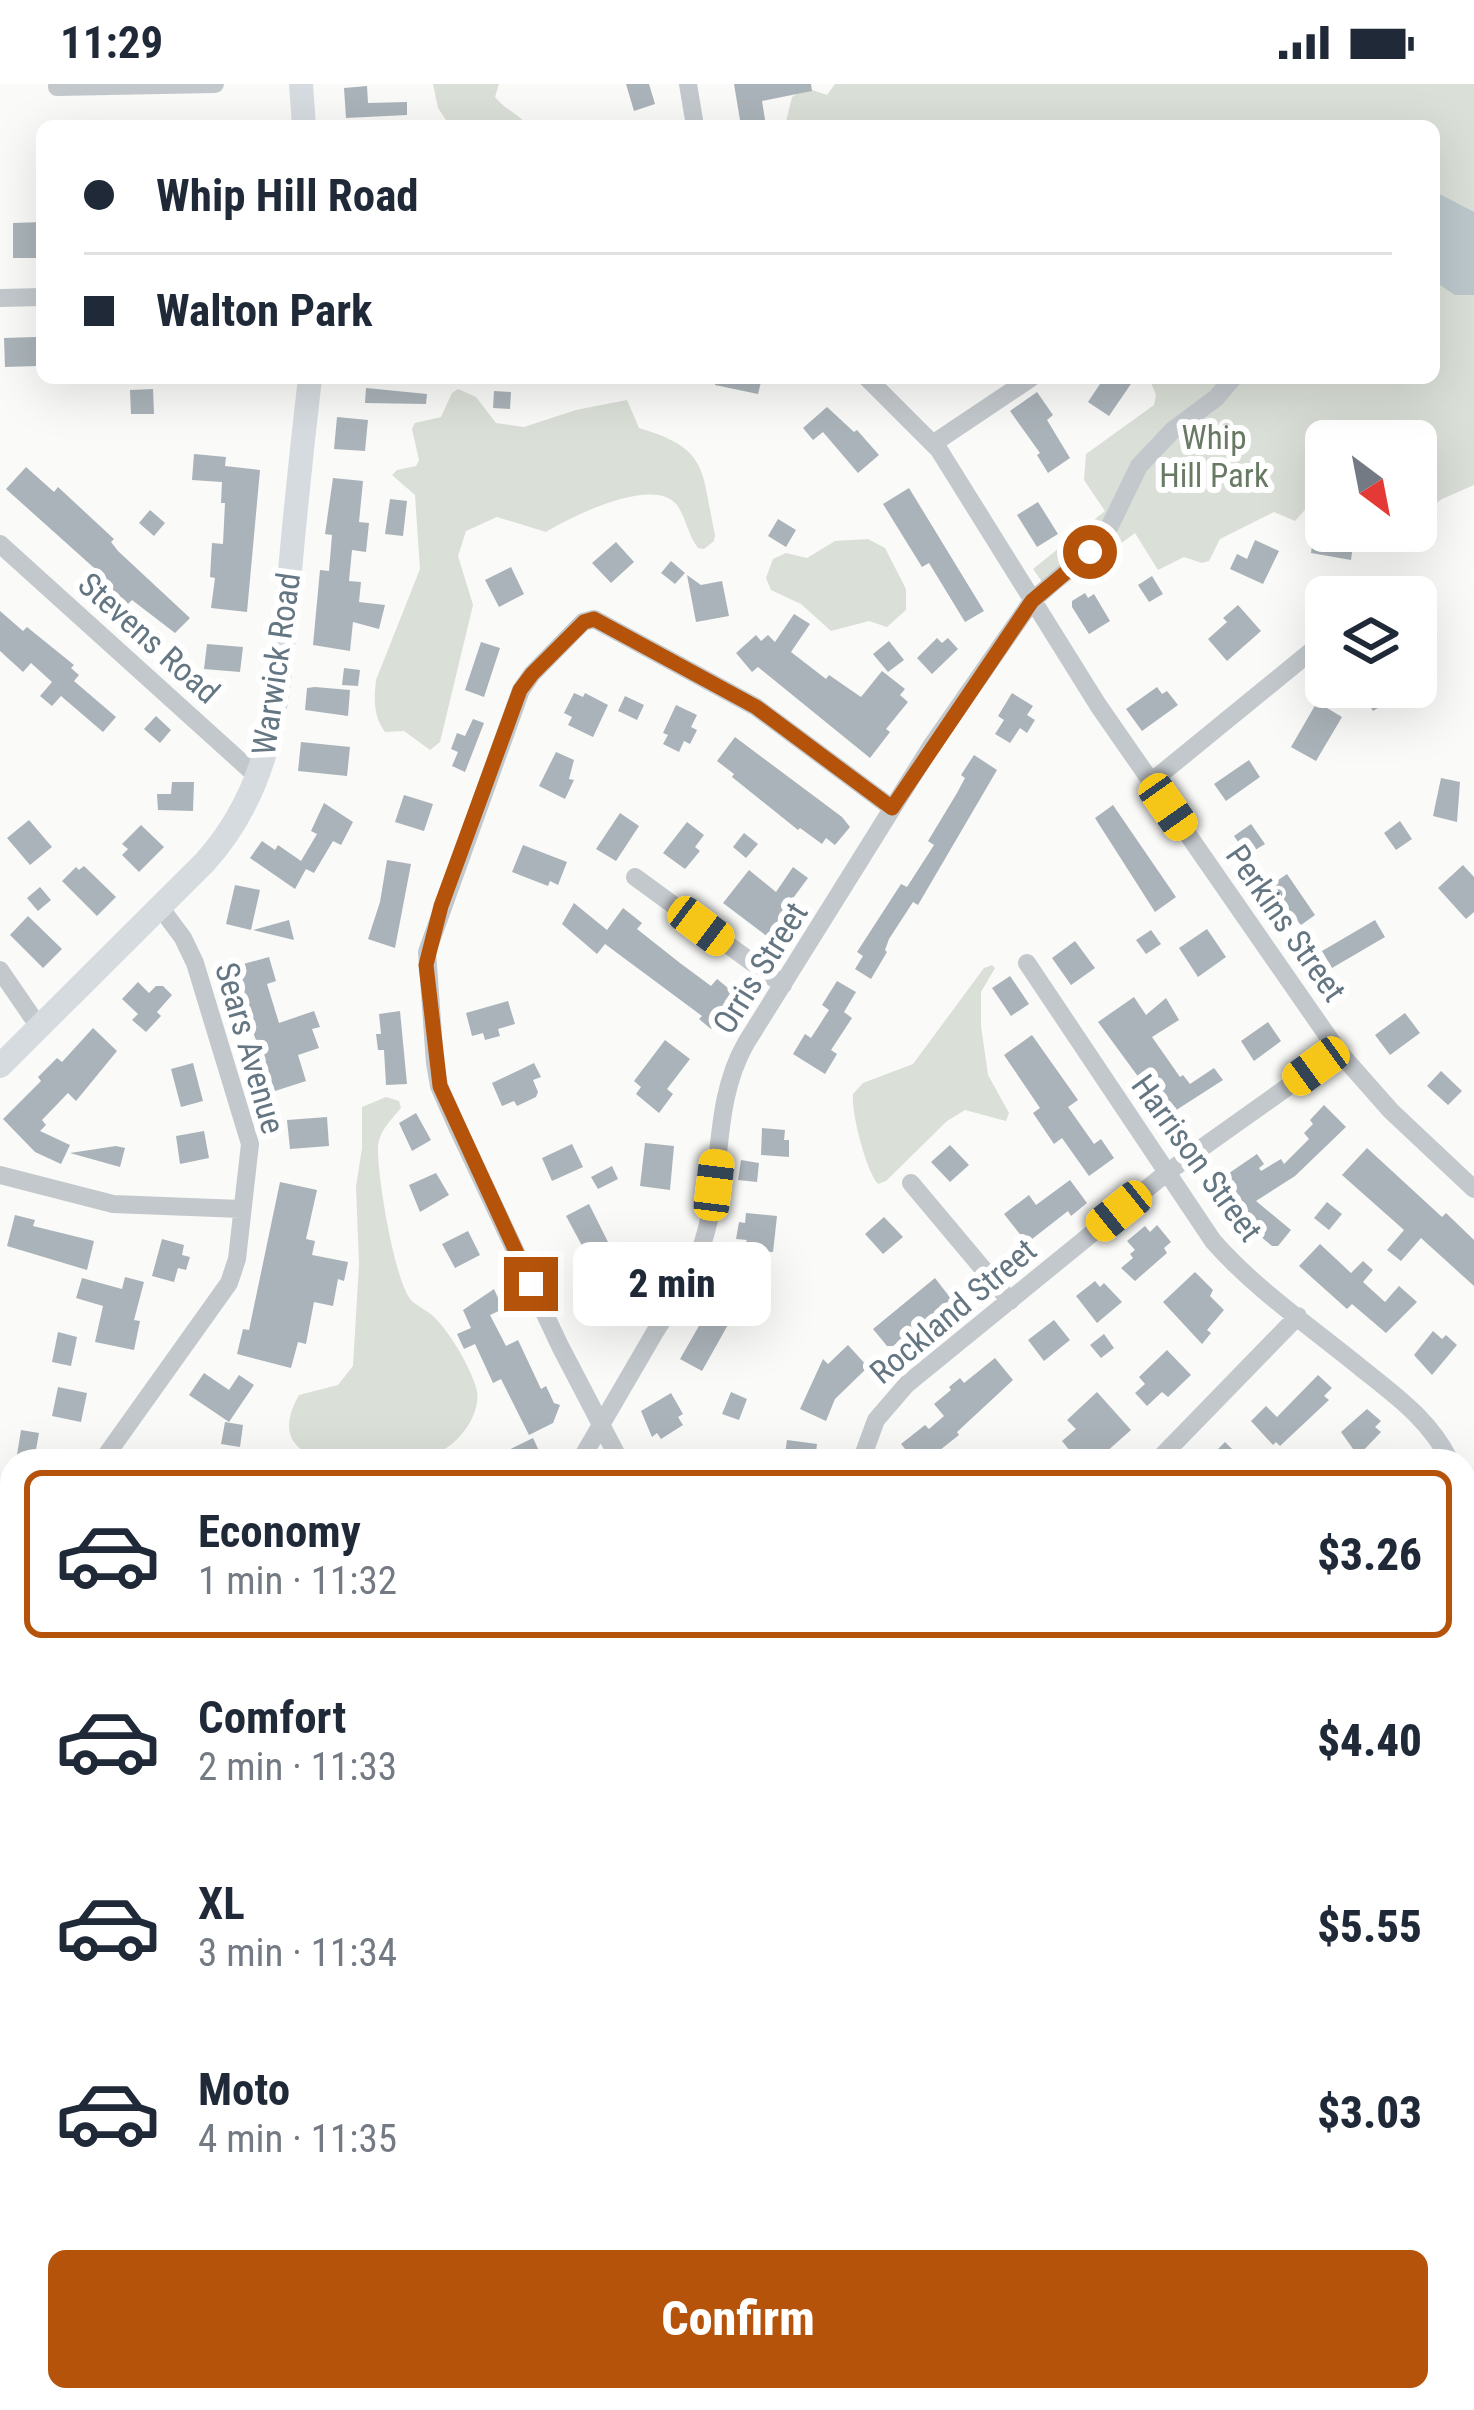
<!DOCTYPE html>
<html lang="en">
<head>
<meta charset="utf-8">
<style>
	body { margin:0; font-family:"Roboto Condensed",sans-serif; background:#f2f2f3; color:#1f2937; height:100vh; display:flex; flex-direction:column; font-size:45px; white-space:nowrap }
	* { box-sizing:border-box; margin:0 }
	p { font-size:39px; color:#747a83 }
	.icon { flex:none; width:66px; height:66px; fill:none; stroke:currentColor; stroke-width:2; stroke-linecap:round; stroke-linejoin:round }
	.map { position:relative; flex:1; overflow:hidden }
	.panel { position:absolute; left:0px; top:1365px; width:1476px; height:963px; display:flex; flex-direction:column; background:#fff; border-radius:36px 36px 0 0; box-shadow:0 12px 48px #0002 }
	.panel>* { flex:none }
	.hud { position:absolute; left:36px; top:36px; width:1404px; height:264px; border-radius:18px; box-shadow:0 12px 48px #0002; display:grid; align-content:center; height:264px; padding:0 48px; background:#fff }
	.needle { width:78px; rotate:148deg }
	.tools { position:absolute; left:1305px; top:336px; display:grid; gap:24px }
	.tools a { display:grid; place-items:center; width:132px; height:132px; border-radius:18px; background:#fff; box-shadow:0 12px 48px #0002; font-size:60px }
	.end { position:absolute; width:54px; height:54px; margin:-27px; border:15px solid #b45309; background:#fff; box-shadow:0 0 0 6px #fff }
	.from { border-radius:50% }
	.bubble { position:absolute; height:84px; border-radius:18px; background:#fff; box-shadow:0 12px 48px #0002; font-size:39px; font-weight:800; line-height:84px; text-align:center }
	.car { position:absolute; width:36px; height:72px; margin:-36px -18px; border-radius:15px; box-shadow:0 0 9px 3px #0007; background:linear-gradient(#f5c518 24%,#345 0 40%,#f5c518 0 76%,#345 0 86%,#f5c518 0) }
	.hud b { display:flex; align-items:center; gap:42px; height:114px; font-size:45px }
	.hud b+b { border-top:3px solid #e0e1e3 }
	.hud i { width:30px; height:30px; background:#1f2937 }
	ul { padding:21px 0 0; list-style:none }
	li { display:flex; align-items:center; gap:36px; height:168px; margin:0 24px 18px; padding:0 24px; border:6px solid transparent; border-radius:18px }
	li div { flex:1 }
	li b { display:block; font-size:45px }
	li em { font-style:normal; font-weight:800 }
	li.current { border-color:#b45309 }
	li>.icon { width:108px; height:108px; stroke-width:1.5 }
	.cta { display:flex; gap:24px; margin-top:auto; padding:24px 48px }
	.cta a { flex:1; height:138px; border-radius:18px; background:#b45309; color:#fff; font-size:48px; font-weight:800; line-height:138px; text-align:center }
	.status { display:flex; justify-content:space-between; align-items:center; height:84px; padding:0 60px; background:#fff; direction:ltr }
	.status svg { height:33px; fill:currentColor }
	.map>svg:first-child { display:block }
	.green { fill:#dadfd7 }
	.water { fill:#bbc7cb }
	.building { fill:#aab3b9 }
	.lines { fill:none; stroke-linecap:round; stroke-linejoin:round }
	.minor { stroke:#c3c8cc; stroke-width:18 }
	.major { stroke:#d6dbdf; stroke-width:24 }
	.route { stroke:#b45309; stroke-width:15 }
	.labels { text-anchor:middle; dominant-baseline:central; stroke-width:12; stroke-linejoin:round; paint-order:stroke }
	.park-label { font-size:33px; fill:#687a64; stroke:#fff }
	.street-label { font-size:33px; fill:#657683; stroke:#fff }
</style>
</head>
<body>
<div class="status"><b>11:29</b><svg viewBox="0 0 49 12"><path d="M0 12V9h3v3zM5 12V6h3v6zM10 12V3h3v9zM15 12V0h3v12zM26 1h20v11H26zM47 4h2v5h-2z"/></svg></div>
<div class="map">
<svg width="1474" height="2326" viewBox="0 0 1474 2326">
	<rect width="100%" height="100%" fill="#fafaf8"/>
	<path class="green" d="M433,0H499L495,13C505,26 518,29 528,42H450L438,24Z
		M835,0H1474V401L1442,415L1416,434V357H1326V402L1295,437L1274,428L1220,455L1209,477L1202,479L1184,473L1158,486L1135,449L1051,511L1033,485L1105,427L1084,396L1086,370L1154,321L1156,311L1149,294H1434V42H785L792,13L806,4L827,11Z
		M458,305L476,313L496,339L524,343L576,326L627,316L639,344C710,365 701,386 715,451L714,457L704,465L698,464C688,451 686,434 677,421C654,391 570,433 546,448L497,433L466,447L458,472L473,521L440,658L430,666L404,647L385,648C373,632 374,615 376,596L420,485L415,411L392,391L397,386L416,382L419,376L412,345L415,339L441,333L452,309Z
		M868,455L885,464L906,505V526L887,543L869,537L831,547L801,520L771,506L766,494L773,475L786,469L807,474L835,457Z
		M992,881L995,884L981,908V942L988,991L1009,1029L1006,1037L965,1026L947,1037L886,1097L878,1100C866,1087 851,1028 853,1010L863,999L913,980L984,884Z
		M386,1013L399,1017L401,1024C392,1035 379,1047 378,1063C377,1090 394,1196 411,1216C417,1222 426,1226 433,1232C450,1248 469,1281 476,1303C485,1332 449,1375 420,1372C414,1371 409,1368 403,1365C359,1387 257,1384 299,1311L338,1301L353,1282L359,1180L356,1103L362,1064V1023Z
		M193,2316H228L237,2320L248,2316H293L289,2326H187Z"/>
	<path class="water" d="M1434,107L1474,128V211H1455L1434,197Z"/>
	<path class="building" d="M626,0H649L655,20L634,27Z
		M734,0H811L812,7L762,17L766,42H741Z
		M367,2L368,19L407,18V31L346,34L344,4Z
		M42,138V174H13V139Z
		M36,253L37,282L5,283L4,254Z
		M715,294H762L758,310L715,301Z
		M1104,294H1135L1109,332L1088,318Z
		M366,304L427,310L426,320L365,319Z
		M153,305L154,330H131L130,306Z
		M494,307L511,308L510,325L493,324Z
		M1037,308L1053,331L1047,336L1070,374L1048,389L1037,371L1040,369L1010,327Z
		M827,323L854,348L857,346L879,371L858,389L823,348L813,356L803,344Z
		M337,333L368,336L365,367L334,365Z
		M194,370L226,373L225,382L260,386L247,528L211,524L215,494L210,493L212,459L223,460L225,419H221L222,398L192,396Z
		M26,383L54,408L58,403L114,455L111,458L118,467L190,534L175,549L132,516L128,520L110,503L112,500L6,405Z
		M333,394L363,397L359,438L369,439L366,468L352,466L349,497L361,498L359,518L385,521L379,545L353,538L350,567L313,561L320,486L329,487L332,451L325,450Z
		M909,404L984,527L965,538L929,479L922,483L883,420Z
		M390,415L407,417L403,452L385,450Z
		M1038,418L1058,450L1037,463L1017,431Z
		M150,426L165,439L154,452L139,439Z
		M778,435L796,446L786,463L768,452Z
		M1314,447H1355L1351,476L1311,469Z
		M1255,456L1279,467L1263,500L1230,485L1237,470L1247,475Z
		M616,458L634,478L611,499L592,479Z
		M671,477L685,489L675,500L661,489Z
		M511,483L524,510L499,523L485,496Z
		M687,491L701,501L722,497L729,532L696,538Z
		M1152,492L1163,510L1149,518L1138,501Z
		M1085,509L1088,514L1094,510L1110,537L1089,550L1072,523V517Z
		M1238,521L1261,547L1227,577L1208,555L1227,538L1223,534Z
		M0,527L23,547L27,543L74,581L71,584L79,591L74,597L116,633L103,648L61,612L52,622L40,612L52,598L31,579L23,588L0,567Z
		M794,530L810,540L791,568L826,595L829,591L861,613L882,587L905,605L900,611L908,618L886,645L890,648L870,674L758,583L752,588L736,569L756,551L761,557L768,551L775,558Z
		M937,554L942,559L948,554L958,565L932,590L917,574Z
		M889,557L904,576L888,588L873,570Z
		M481,558L500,564L484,613L465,606Z
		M207,560L243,563L240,588L204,585Z
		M344,584L360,586L358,602L342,601Z
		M315,603L350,606L348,632L305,626L307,604Z
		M1157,603L1162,610L1167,607L1178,621L1142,647L1126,625Z
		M1358,603H1412L1373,627Z
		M574,609L583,613L585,609L608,621L593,653L568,641L572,633L564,629Z
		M1012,609L1033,622L1027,631L1035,636L1027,649L1020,644L1010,659L995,650L1004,636L998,632Z
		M625,612L644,621L637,636L618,627Z
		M1317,618L1342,633L1316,677L1291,663Z
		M676,621L697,631L691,643L697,646L690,660L684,657L679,668L663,660L668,651L663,649Z
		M156,632L171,646L160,659L144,645Z
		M473,635L484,639L465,688L452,682L458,668L451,665L457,649L465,652Z
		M735,653L842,733L850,743L835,761L826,754L822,760L800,744L798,746L732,693L734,690L717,677Z
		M301,658L350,663L347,692L298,687Z
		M556,668L574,676L569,695L574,696L565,715L539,702Z
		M974,671L997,686L918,821L913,818L889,855L885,866L887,868L871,895L855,885L863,872L857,868L901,800L907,803L934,761L928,757L957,709L965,694L961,691Z
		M1249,676L1260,693L1226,717L1214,700Z
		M1441,694L1460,698L1457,738L1433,732Z
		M172,698H194L193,727L158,726L157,710H171Z
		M404,711L433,720L424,747L395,738Z
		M324,719L353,738L341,761L333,757L314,789L306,785L295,805L250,774L262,757L275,766L278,761L301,777L317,750L311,747Z
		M1113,721L1176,813L1155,828L1095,734Z
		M620,729L639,742L616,777L596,765Z
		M29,736L52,763L30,781L7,754Z
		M1400,737L1412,755L1396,766L1384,749Z
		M687,738L704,751L695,763L700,767L685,785L663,769Z
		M1251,740L1265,760L1247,771L1234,752Z
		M141,741L164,763L139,788L122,771L128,765L122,760Z
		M744,749L758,760L746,774L733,763Z
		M523,761L567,778L558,801L550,797L548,802L512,788Z
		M387,776L411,780L395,864L368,855L380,818Z
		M1463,781L1474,793V828L1466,835L1438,804Z
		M84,782L116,813L97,832L62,797L76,783L79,786Z
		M793,783L808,794L788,821L785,827L791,831L772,856L723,819L749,786L776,808Z
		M1287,790L1315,831L1301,841L1268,803Z
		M235,801L260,806L251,846L226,840Z
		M40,803L51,816L38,827L27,814Z
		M574,819L607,846L623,824L642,839L637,845L680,879L711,902L717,895L738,912L731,921L734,924L720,942L716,939L711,945L699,935L702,932L605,860L597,870L562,840Z
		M28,832L62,865L43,884L10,851Z
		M289,836L294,856L253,846Z
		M1375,836L1385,853L1332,884L1322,867Z
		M1207,845L1226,873L1198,893L1179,864Z
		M1151,846L1161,860L1146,870L1136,856Z
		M1075,857L1095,884L1071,901L1052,874Z
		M269,873L276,897L267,900L279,939L314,927L320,943L312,945L319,964L298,971L306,997L275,1007L229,884Z
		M1010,892L1029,920L1011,932L992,904Z
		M837,897L856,908L844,928L852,934L831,966L837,970L825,990L793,970L805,950L811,954L829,926L822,921Z
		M138,898L149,909L156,902H163L172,911L157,928L161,932L146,948L132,936L138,930L122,915Z
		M1134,913L1146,931L1166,914L1179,936L1152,953L1180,993L1183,991L1190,1000L1214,984L1223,996L1167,1032L1098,938Z
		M508,917L515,940L498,945L500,952L485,956L483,949L472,952L466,929Z
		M400,927L407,1000L386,1001L384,966H378L376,950H381L379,930Z
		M1405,929L1420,949L1390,971L1375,951Z
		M1268,938L1281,957L1254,977L1241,957Z
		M93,944L117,967L76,1017L68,1009L42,1036L46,1041L40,1047L70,1061L61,1080L35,1068L3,1035L41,997L38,993L57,974L62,978Z
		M1032,951L1078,1016L1068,1023L1094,1060L1101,1055L1114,1074L1089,1092L1062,1054L1054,1060L1033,1029L1040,1024L1004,971Z
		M665,956L690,975L667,1005L673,1010L659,1029L636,1010L641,1003L634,997Z
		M193,979L203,1017L181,1023L171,985Z
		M534,979L541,993L533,996L538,1008L536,1013L517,1022L514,1017L502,1022L492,999Z
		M1441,987L1462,1007L1448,1021L1427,1002Z
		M1324,1021L1346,1043L1295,1092L1256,1117L1291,1146L1278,1162H1272L1248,1142L1252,1136L1222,1094L1257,1070L1264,1080L1259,1084L1261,1087L1281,1075L1284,1080L1309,1055L1304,1049L1313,1040L1310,1036Z
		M416,1029L431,1056L412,1067L399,1039Z
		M327,1033L329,1062L290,1065L287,1036Z
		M762,1044L785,1046L784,1056H789V1073L761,1071Z
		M204,1047L209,1074L180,1080L176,1052Z
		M645,1059L674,1062L670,1106L640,1102Z
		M572,1060L583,1083L552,1097L542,1074Z
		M950,1061L969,1081L950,1098L931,1078Z
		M116,1062L125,1064L120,1083L70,1069Z
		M1367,1064L1442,1133L1446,1129L1474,1156V1202L1421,1154L1401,1177L1387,1166L1404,1146L1342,1091Z
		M741,1076L759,1079L757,1098L738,1096Z
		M612,1082L618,1095L598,1105L591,1093Z
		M436,1089L449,1111L420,1128L409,1101Z
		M1070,1096L1087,1119L1071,1132L1068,1127L1027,1159L1004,1130L1029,1111L1036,1121Z
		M280,1098L317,1106L306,1155L315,1157L312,1171L348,1178L344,1197L338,1195L333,1222L314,1218L306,1260L298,1258L291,1284L237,1270L243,1245L249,1246Z
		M1327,1118L1342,1130L1329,1146L1314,1134Z
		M589,1120L608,1158L586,1169L566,1132Z
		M746,1129L777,1132L773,1168L742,1165L747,1156L736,1155L739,1138L745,1139Z
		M15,1131L35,1136L33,1142L94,1157L87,1186L7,1162Z
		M884,1133L903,1153L883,1170L865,1150Z
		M1157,1141L1171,1158L1164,1164L1167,1169L1135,1197L1121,1184L1133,1174L1130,1170L1135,1166L1127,1157L1145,1142L1150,1148Z
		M468,1147L480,1171L455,1184L442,1160Z
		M162,1155L184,1161L182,1171L190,1173L186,1186L178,1184L174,1198L152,1192Z
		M1320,1160L1351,1189L1363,1177L1373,1186L1363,1198L1385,1218L1399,1202L1417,1218L1386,1249L1352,1220L1347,1225L1299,1182Z
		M634,1177L648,1206L611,1219L599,1195Z
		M731,1186L767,1205L758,1222L743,1214L702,1287L680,1275Z
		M1195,1188L1213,1206L1210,1212L1224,1226L1207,1246L1211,1249L1202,1260L1163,1218Z
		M125,1193L144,1198L134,1236L140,1237L134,1266L95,1258L103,1222L76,1214L82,1194L122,1205Z
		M935,1194L952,1216L893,1262H887L873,1245Z
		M1095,1197L1100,1203L1104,1199L1122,1218L1097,1239L1076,1212Z
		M494,1205L503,1225L490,1231L506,1262L518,1256L541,1305L546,1302L554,1319L560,1321L553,1339L529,1351L501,1295L493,1299L475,1260L464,1265L457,1250L471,1244L463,1226Z
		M1054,1236L1070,1256L1044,1277L1028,1256Z
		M1433,1247L1442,1255L1446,1251L1457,1261L1432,1291L1414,1271Z
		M58,1248L77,1253L71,1282L52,1278Z
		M1104,1250L1114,1264L1101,1274L1090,1261Z
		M848,1261L868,1283L835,1315L826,1337L800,1325L823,1275L828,1280Z
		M1167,1266L1191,1291L1168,1313L1162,1308L1147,1322L1135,1309L1145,1300L1139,1293Z
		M995,1274L1013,1296L957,1348L959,1351L940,1366L943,1369L933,1377H915L901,1360L925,1341L929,1345L944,1332L934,1320L951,1306L949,1303L960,1294L964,1299Z
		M204,1289L229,1306L239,1291L254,1301L229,1338L189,1311Z
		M1318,1291L1332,1304L1324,1312L1329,1316L1280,1362L1276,1358L1273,1361L1251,1337L1266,1322L1277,1333Z
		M58,1303L87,1309L81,1338L52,1332Z
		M731,1308L747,1315L739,1336L722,1330Z
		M1097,1308L1131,1346L1096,1377H1060L1070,1367L1062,1357L1076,1345L1067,1336Z
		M671,1309L683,1330L678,1333L683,1341L661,1355L657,1349L652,1353L641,1327Z
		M1367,1325L1381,1337L1375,1343L1381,1348L1358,1372L1341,1348Z
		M225,1338L243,1341L240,1363L221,1360Z
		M21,1346L39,1349L34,1377H16Z
		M533,1354L541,1371L529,1377H486Z
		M787,1356L817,1360L815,1377H784Z
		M1225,1358L1244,1377H1206Z"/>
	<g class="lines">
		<path class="minor" d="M688,0L695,42
			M57,3L215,0
			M0,214L42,213
			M867,294L939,366L1098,621L1338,967L1391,1027L1474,1105
			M934,359L1031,294
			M0,460L259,694
			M1151,698L1326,555
			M635,793L783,901
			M1027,879L1213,1157C1255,1205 1312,1244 1361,1284C1396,1312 1430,1336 1450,1377
			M0,886L39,943
			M0,1091L113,1120L241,1125
			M911,1099L1010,1217
			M102,1377L229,1199L237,1175L250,1060L195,879L183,854L160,823
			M580,1377C605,1334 630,1291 655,1248C673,1219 693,1191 703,1158C724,1093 711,1020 746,959L930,664L1032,517L1104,454L1139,382L1173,346L1216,314L1233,294
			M620,1377L560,1262L458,1045L439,1002L435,979L427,868L521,606L532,590L583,538L594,535L756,623L892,724
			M861,1377L876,1336L907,1300L1165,1090L1338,967
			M1157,1377L1298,1232
			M1464,1416L1474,1448
			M0,1463L12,1466
			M0,1742L12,1740
			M1464,2102L1474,2089
			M500,2316L508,2326
			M1046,2316L1052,2326
			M1203,2316L1209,2326
			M1450,2316L1452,2326
			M453,2326L458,2316
			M813,2326L834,2316"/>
		<path class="major" d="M301,0L304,42
			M0,982L205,778C279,695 278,603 289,498C295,430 302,362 310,294
			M1464,1783L1474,1780
			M0,2098L12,2097"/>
	</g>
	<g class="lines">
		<path class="route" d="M531,1200L440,1002L426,881L441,822L520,606L532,590L584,538L594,535L756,623L892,724L1032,517L1090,468"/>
	</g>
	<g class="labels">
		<g class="park-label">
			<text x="1214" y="353">Whip<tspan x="1214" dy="38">Hill Park</tspan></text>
		</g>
		<g class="street-label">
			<text transform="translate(149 554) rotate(42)">Stevens Road</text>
			<text transform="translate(276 580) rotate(-82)">Warwick Road</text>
			<text transform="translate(1286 839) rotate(55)">Perkins Street</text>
			<text transform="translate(760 884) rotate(-58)">Orris Street</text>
			<text transform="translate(250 964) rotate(74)">Sears Avenue</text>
			<text transform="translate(1197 1074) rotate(54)">Harrison Street</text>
			<text transform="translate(953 1227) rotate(-40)">Rockland Street</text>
		</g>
	</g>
</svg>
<div class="tools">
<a><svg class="needle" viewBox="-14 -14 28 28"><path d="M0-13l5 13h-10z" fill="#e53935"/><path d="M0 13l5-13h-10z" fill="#747a83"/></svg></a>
<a><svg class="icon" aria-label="layers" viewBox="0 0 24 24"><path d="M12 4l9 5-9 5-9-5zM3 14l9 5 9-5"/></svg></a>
</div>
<i class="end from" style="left:1090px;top:468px"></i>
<i class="end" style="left:531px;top:1200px"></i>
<div class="bubble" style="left:573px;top:1158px;width:198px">2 min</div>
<i class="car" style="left:1168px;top:723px;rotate:145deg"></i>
<i class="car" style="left:701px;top:842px;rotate:127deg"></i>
<i class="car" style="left:1316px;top:982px;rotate:234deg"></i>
<i class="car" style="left:714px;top:1101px;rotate:7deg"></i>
<i class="car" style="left:1119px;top:1127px;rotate:231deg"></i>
<div class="hud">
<b><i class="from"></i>Whip Hill Road</b>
<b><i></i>Walton Park</b>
</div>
<section class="panel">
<ul>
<li class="current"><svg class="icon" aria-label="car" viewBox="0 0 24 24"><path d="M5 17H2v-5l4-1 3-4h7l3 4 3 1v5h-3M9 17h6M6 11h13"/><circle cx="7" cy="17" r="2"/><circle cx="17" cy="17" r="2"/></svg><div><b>Economy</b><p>1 min · 11:32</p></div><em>$3.26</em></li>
<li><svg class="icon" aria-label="car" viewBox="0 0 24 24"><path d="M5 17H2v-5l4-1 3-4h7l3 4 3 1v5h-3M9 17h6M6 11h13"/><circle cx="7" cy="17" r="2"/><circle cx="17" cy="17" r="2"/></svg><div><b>Comfort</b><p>2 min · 11:33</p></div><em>$4.40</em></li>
<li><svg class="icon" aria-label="car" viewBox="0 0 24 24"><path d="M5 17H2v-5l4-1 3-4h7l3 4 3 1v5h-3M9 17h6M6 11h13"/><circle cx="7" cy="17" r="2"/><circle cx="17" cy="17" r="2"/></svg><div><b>XL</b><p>3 min · 11:34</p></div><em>$5.55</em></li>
<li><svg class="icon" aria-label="car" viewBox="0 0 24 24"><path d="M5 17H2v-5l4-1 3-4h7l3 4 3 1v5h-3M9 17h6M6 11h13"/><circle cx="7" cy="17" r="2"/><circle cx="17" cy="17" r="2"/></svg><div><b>Moto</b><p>4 min · 11:35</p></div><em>$3.03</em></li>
</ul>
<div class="cta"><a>Confirm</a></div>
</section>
</div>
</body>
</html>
